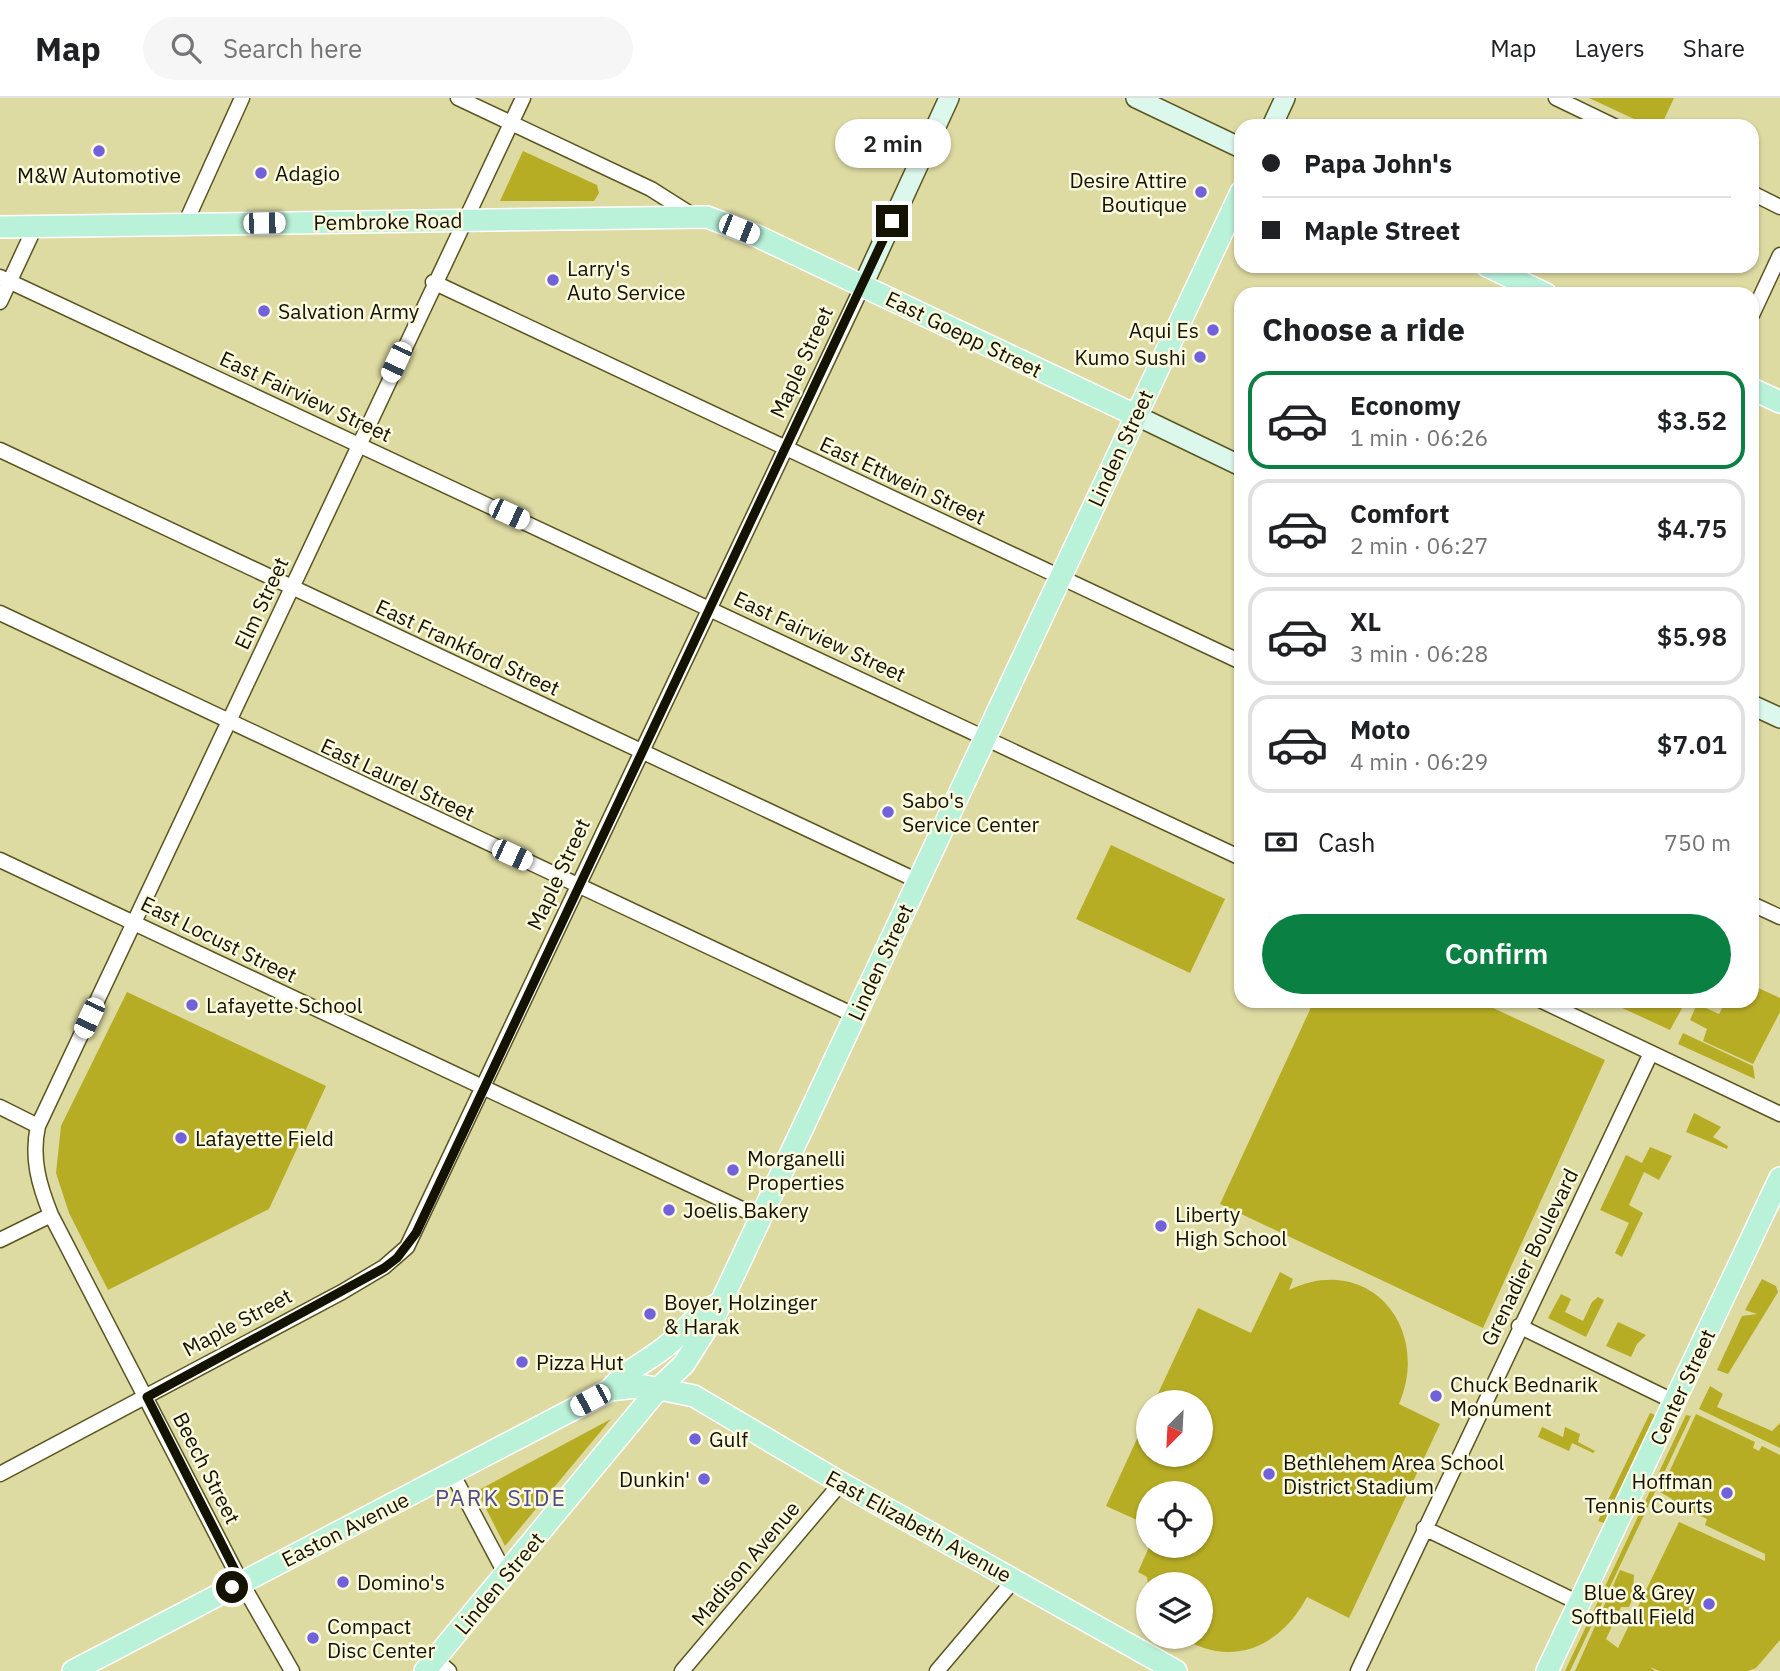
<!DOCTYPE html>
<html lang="en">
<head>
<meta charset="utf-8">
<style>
	body { margin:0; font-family:"IBM Plex Sans",sans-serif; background:#f6f6f6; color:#202124; height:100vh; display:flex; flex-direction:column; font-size:26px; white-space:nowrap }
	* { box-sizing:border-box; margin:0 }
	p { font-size:23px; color:#757577 }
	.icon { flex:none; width:38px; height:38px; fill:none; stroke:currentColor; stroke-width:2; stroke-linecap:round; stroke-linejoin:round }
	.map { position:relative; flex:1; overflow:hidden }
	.sheet { position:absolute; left:1234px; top:189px; width:525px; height:721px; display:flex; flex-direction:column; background:#fff; border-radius:21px; box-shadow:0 2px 5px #0004 }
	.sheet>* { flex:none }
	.banner { position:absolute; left:1234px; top:21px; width:525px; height:154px; border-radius:21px; box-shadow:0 2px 5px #0004; display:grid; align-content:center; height:154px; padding:0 28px; background:#fff }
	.needle { width:46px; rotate:204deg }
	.controls { position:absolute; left:1136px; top:1292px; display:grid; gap:14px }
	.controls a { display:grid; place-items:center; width:77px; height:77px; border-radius:50%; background:#fff; box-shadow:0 2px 5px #0004; font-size:35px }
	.end { position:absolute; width:32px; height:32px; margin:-16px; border:9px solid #141201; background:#fff; box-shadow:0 0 0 4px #fff }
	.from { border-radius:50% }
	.bubble { position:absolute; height:49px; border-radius:24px; background:#fff; box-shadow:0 2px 5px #0004; font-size:23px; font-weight:600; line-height:49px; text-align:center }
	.car { position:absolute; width:21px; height:42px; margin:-21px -10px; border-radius:9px; box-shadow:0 0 5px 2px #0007; background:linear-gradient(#fff 24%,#345 0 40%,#fff 0 76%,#345 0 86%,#fff 0) }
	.banner b { display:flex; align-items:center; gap:24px; height:66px; font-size:26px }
	.banner b+b { border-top:2px solid #e0e0e0 }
	.banner i { width:18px; height:18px; background:#202124 }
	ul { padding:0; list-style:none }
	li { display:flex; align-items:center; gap:21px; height:98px; margin:0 14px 10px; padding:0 14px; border:4px solid #e0e0e0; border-radius:21px }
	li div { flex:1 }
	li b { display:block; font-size:26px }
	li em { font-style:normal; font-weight:600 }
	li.on { border-color:#0b8043 }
	li>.icon { width:63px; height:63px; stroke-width:1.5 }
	h2 { padding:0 28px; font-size:32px; line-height:84px }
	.pay { display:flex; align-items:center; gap:18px; height:77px; padding:0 28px; font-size:26px }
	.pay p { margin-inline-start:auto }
	.primary-button { display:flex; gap:14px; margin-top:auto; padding:14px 28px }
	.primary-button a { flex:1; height:80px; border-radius:42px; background:#0b8043; color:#fff; font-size:28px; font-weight:600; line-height:80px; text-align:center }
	header { display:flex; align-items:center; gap:42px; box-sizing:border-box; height:98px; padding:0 35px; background:#fff; border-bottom:2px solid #e0e0e0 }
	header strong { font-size:33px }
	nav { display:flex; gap:38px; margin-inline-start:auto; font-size:24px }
	.search { width:490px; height:63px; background:#f6f6f6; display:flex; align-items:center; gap:18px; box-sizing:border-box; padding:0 24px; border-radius:38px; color:#757577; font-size:26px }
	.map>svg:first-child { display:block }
	.green { fill:#b7ad25 }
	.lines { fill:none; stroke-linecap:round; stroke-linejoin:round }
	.street-casing { stroke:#595520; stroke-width:17 }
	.secondary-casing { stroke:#595520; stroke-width:22 }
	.primary-casing { stroke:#fff; stroke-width:24 }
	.street { stroke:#fff; stroke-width:14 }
	.secondary { stroke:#dcf8ec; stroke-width:19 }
	.primary { stroke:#baf1d9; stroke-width:21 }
	.route { stroke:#141201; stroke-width:9 }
	.poi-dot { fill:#7161db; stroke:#fbfade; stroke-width:2.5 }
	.labels { text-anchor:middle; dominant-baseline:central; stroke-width:5; stroke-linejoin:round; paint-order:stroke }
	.poi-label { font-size:21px; fill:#141201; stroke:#fbfade; text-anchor:start }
	.street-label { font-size:21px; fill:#141201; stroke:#fbfade }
	.neighbourhood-label { font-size:23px; letter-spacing:2px; fill:#504b8a; stroke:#fbfade }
</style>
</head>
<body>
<header>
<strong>Map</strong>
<div class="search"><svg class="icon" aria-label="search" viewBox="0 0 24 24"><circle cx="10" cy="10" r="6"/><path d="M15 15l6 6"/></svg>Search here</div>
<nav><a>Map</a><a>Layers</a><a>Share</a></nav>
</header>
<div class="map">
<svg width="1780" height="1573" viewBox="0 0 1780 1573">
	<rect width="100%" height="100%" fill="#dddaa2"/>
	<path class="green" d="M1589,0H1674L1661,28H1649Z
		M523,53L597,87L599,95L594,103H500Z
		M1111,747L1225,801L1190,875L1076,821Z
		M1752,887L1780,900V914L1753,966L1703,943L1707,931L1690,922L1697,906L1719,916L1726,903H1752Z
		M127,894L326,988L269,1111L108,1192L69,1115L56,1075L61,1028Z
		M1314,903H1478L1605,962L1483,1230L1220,1106Z
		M1607,903H1686L1670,932Z
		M1683,935L1753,968L1755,981L1678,946Z
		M1694,1015L1721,1029L1713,1039L1728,1048L1727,1051L1686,1034Z
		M1650,1049L1672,1058L1659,1082L1644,1074L1629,1107L1643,1115L1622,1159L1615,1155L1629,1125L1600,1112L1626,1057L1642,1065Z
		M1280,1174L1293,1181L1289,1192C1368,1154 1432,1229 1399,1306L1440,1326L1349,1520L1307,1499C1280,1550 1230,1571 1179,1538H1200V1486L1148,1487L1147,1479L1138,1474L1150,1447H1200V1395H1148V1427L1106,1408L1148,1317V1356H1200V1304H1154L1198,1210L1251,1235Z
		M1762,1181L1776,1188L1778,1194L1728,1276L1717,1272L1742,1218L1757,1216L1745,1212Z
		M1561,1196L1571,1201L1565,1214L1583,1223L1592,1204L1598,1199L1604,1202L1586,1239L1548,1220Z
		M1618,1224L1646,1237L1637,1246L1631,1259L1606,1248Z
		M1710,1288L1723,1296L1717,1309L1772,1333L1780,1325V1350L1699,1311Z
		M1650,1315L1655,1317L1604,1425L1598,1423Z
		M1696,1316L1755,1344L1753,1350L1759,1353L1762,1348L1780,1357V1542L1756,1570L1748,1573H1659L1650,1569L1655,1573H1575L1620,1472L1634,1477C1633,1487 1634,1500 1629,1509H1621L1606,1541L1618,1550L1679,1424L1765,1463V1456L1705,1427L1707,1421L1671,1404L1672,1401L1660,1394Z
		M1686,1317L1691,1318L1570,1573H1565Z
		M611,1321L505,1448L477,1393Z
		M1542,1329L1563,1339L1565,1329L1580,1336L1578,1344L1595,1353L1593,1355L1572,1345L1569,1353L1538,1339Z"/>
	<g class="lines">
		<g class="street-casing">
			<path id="street" d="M458,0L651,91L692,117
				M1556,0L1614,28
				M1752,95L1780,109
				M185,126L242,0
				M0,179L1241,760
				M433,184L1241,564
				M0,204L35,129
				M1752,217L1780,157
				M0,352L918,783
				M0,515L856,918
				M0,762L761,1120
				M1752,806L1780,819
				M1542,903L1780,1016
				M0,1009L38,1028
				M0,1142L51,1117
				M1519,1228L1675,1304
				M452,1375L506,1477
				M0,1376L342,1194L384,1169L407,1149L863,187
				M1424,1430L1579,1505
				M435,1561L449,1573
				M292,1573L241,1484L51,1117C39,1087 31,1060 38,1028L523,0
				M682,1573L841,1385
				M937,1573L1014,1482
				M1358,1573L1651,955"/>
		</g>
		<g class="secondary-casing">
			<path id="secondary" d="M1136,0L1241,50
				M1272,28L1285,0
				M863,187L949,0
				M1135,317L1241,368
				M1752,607L1780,620"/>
		</g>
		<g class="primary-casing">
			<path id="primary" d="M0,129L707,119L757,138L1135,317
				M1487,168L1546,196
				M1752,291L1780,304
				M610,1292C627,1270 650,1263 670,1245C686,1232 698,1215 716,1207
				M73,1573L610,1292L645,1288L694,1298L841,1385L1176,1573
				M425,1573L659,1290L684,1266L715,1217L1241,94
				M1547,1573L1780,1080"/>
		</g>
		<use href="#street" class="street"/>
		<use href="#secondary" class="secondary"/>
		<use href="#primary" class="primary"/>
	</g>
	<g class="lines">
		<path class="route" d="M232,1489L241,1484L147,1299L384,1170L397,1160L416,1135L892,123"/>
	</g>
	<g class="poi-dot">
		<circle cx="99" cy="53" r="7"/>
		<circle cx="261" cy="75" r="7"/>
		<circle cx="1201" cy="94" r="7"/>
		<circle cx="553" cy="182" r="7"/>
		<circle cx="264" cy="213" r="7"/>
		<circle cx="1213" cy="232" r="7"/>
		<circle cx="1200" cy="259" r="7"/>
		<circle cx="888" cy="714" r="7"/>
		<circle cx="192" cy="907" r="7"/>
		<circle cx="181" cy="1040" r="7"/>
		<circle cx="733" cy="1072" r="7"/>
		<circle cx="669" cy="1112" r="7"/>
		<circle cx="1161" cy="1128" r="7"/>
		<circle cx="650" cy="1216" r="7"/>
		<circle cx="522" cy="1264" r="7"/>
		<circle cx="1436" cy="1298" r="7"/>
		<circle cx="695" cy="1341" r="7"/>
		<circle cx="1269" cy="1376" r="7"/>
		<circle cx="704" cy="1381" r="7"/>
		<circle cx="1727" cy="1395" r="7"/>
		<circle cx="343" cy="1484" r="7"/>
		<circle cx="1709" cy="1506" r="7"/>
		<circle cx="313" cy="1540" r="7"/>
	</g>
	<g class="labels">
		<g class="poi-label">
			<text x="275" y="75">Adagio</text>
			<text x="99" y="77" text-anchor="middle">M&amp;W Automotive</text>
			<text x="1187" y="82" text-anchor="end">Desire Attire<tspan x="1187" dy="24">Boutique</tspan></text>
			<text x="567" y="170">Larry's<tspan x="567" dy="24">Auto Service</tspan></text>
			<text x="278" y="213">Salvation Army</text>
			<text x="1199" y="232" text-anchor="end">Aqui Es</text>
			<text x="1186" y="259" text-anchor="end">Kumo Sushi</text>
			<text x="902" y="702">Sabo's<tspan x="902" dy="24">Service Center</tspan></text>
			<text x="206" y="907">Lafayette School</text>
			<text x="195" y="1040">Lafayette Field</text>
			<text x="747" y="1060">Morganelli<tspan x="747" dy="24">Properties</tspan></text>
			<text x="683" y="1112">Joelis Bakery</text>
			<text x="1175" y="1116">Liberty<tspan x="1175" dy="24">High School</tspan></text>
			<text x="664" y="1204">Boyer, Holzinger<tspan x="664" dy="24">&amp; Harak</tspan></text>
			<text x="536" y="1264">Pizza Hut</text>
			<text x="1450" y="1286">Chuck Bednarik<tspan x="1450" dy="24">Monument</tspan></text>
			<text x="709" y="1341">Gulf</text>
			<text x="1283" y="1364">Bethlehem Area School<tspan x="1283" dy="24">District Stadium</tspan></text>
			<text x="690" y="1381" text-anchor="end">Dunkin'</text>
			<text x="1713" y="1383" text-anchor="end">Hoffman<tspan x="1713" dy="24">Tennis Courts</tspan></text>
			<text x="357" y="1484">Domino's</text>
			<text x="1695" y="1494" text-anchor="end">Blue &amp; Grey<tspan x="1695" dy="24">Softball Field</tspan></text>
			<text x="327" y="1528">Compact<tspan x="327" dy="24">Disc Center</tspan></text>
		</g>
		<g class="street-label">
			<text transform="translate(388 123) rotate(-1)">Pembroke Road</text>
			<text transform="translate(964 236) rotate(26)">East Goepp Street</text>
			<text transform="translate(801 264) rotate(-65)">Maple Street</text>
			<text transform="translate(306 298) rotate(25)">East Fairview Street</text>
			<text transform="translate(1120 350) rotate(-65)">Linden Street</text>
			<text transform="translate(903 382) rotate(25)">East Ettwein Street</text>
			<text transform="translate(261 505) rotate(-65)">Elm Street</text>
			<text transform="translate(820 538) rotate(25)">East Fairview Street</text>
			<text transform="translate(468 549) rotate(25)">East Frankford Street</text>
			<text transform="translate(398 681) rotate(25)">East Laurel Street</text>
			<text transform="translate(558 776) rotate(-65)">Maple Street</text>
			<text transform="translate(219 841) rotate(26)">East Locust Street</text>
			<text transform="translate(880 864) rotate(-65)">Linden Street</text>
			<text transform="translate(1529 1159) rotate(-64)">Grenadier Boulevard</text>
			<text transform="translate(237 1224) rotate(-28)">Maple Street</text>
			<text transform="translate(1682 1289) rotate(-65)">Center Street</text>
			<text transform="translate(207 1370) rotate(63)">Beech Street</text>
			<text transform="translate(919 1428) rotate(29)">East Elizabeth Avenue</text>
			<text transform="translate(345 1431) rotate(-27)">Easton Avenue</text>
			<text transform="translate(745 1465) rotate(-50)">Madison Avenue</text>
			<text transform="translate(499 1485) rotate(-50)">Linden Street</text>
		</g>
		<g class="neighbourhood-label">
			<text x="501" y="1399">PARK SIDE</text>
		</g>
	</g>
</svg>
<div class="controls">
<a><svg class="needle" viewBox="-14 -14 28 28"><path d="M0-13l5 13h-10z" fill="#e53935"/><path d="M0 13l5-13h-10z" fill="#757577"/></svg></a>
<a><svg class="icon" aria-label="locate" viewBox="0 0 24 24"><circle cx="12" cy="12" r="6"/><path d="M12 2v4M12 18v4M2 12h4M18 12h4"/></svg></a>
<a><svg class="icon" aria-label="layers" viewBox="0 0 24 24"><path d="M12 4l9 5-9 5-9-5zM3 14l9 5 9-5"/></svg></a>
</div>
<i class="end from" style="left:232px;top:1489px"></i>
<i class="end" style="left:892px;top:123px"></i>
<div class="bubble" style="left:835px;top:21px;width:116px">2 min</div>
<i class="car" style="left:264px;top:125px;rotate:89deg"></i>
<i class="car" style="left:739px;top:131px;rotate:112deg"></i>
<i class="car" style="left:396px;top:264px;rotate:205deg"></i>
<i class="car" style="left:509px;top:416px;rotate:115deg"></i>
<i class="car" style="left:512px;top:757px;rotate:115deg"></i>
<i class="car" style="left:89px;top:920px;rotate:205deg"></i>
<i class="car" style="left:590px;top:1302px;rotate:242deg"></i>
<div class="banner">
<b><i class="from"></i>Papa John's</b>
<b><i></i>Maple Street</b>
</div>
<section class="sheet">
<h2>Choose a ride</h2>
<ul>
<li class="on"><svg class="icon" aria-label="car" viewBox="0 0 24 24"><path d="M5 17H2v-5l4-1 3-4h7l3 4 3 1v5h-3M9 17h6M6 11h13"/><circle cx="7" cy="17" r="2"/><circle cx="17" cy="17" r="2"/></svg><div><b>Economy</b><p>1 min · 06:26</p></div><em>$3.52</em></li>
<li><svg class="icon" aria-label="car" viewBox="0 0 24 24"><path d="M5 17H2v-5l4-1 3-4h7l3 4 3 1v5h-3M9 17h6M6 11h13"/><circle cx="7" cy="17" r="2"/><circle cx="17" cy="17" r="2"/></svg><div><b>Comfort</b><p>2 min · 06:27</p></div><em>$4.75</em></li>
<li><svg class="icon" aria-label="car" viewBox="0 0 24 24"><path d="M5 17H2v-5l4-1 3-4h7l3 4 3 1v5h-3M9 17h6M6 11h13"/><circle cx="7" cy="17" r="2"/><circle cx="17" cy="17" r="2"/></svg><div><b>XL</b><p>3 min · 06:28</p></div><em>$5.98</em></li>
<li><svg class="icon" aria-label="car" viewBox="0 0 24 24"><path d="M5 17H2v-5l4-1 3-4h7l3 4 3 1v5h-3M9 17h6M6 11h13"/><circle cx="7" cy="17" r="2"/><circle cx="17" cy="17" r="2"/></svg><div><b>Moto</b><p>4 min · 06:29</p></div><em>$7.01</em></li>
</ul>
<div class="pay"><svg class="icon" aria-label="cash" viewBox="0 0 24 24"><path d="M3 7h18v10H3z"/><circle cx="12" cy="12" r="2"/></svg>Cash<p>750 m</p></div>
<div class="primary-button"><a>Confirm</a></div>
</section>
</div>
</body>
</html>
